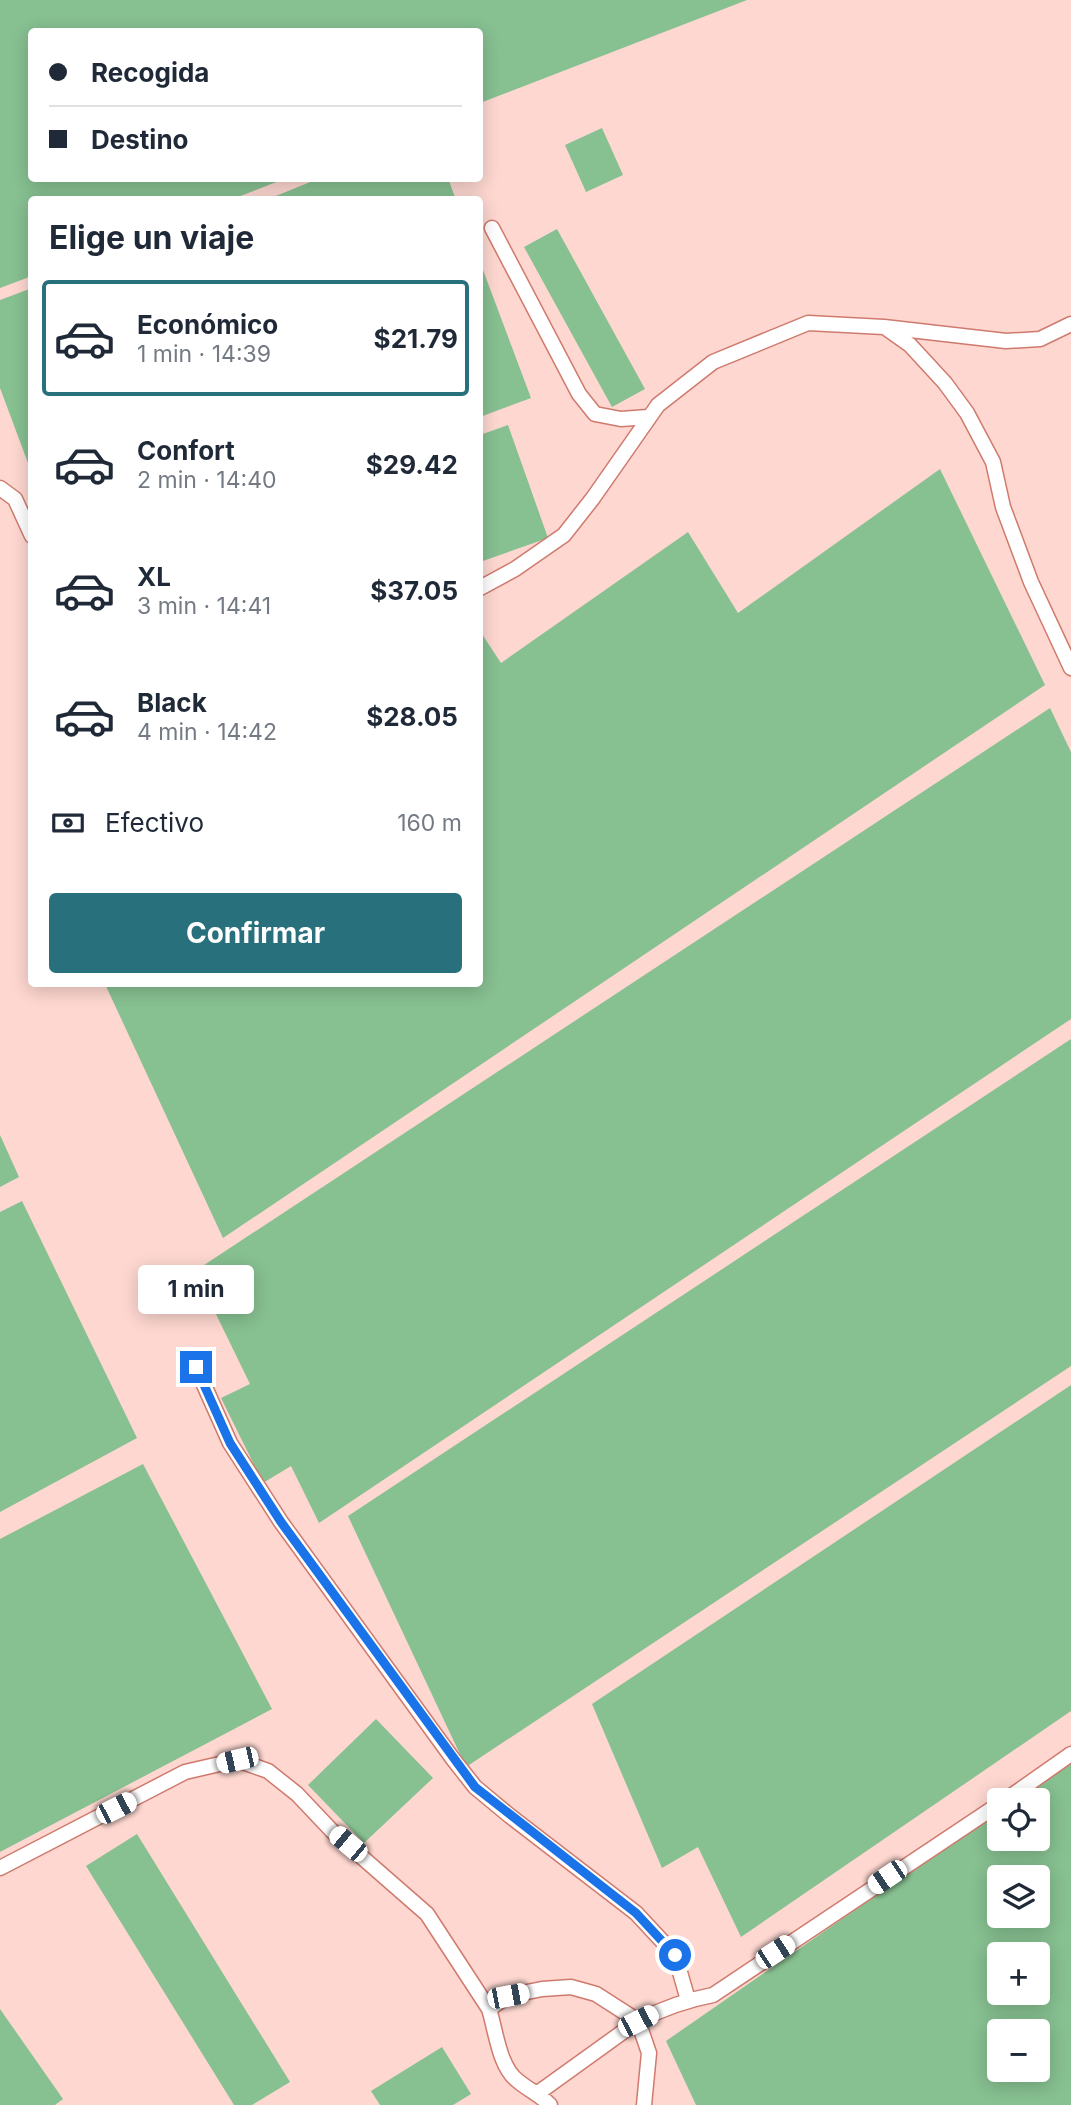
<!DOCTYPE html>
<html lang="es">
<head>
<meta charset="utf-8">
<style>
	body { margin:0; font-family:Inter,sans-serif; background:#f2f2f3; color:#1f2937; height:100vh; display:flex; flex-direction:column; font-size:26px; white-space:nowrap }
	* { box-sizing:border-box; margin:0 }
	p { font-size:23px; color:#747a83 }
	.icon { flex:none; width:38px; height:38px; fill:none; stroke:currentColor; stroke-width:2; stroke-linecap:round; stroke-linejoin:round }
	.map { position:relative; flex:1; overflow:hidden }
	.side { position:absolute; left:28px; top:196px; width:455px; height:791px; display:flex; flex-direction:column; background:#fff; border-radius:7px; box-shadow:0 4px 18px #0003 }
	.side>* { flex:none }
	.hud { position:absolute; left:28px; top:28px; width:455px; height:154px; border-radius:7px; box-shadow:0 4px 18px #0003; display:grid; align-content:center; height:154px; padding:0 21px; background:#fff }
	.buttons { position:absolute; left:987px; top:1788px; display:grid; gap:14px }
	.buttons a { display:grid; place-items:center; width:63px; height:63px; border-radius:7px; background:#fff; box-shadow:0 4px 18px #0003; font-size:35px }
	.end { position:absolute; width:32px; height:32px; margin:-16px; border:9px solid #1a73e8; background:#fff; box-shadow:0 0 0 4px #fff }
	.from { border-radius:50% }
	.bubble { position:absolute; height:49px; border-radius:7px; background:#fff; box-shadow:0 4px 18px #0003; font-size:23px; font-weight:700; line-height:49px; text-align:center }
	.car { position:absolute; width:21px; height:42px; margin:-21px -10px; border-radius:9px; box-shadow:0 0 5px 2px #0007; background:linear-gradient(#fff 24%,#345 0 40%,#fff 0 76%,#345 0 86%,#fff 0) }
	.hud b { display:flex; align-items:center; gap:24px; height:66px; font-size:26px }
	.hud b+b { border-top:2px solid #e0e1e3 }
	.hud i { width:18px; height:18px; background:#1f2937 }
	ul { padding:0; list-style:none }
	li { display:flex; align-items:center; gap:21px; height:116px; margin:0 14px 10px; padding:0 7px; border:4px solid transparent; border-radius:7px }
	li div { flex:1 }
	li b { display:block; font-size:26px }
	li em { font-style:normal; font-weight:700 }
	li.on { border-color:#28707b }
	li>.icon { width:63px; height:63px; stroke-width:1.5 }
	h2 { padding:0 21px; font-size:32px; line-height:84px }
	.pay { display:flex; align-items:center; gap:18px; height:77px; padding:0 21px; font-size:26px }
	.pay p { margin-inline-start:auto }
	.primary-button { display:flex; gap:14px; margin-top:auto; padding:14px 21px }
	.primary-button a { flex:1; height:80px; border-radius:7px; background:#28707b; color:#fff; font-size:28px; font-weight:700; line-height:80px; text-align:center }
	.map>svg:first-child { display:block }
	.building { fill:#87c091; fill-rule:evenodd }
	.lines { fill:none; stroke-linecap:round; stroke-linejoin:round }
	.lane-casing { stroke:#cf7a6d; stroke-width:17 }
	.lane { stroke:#fff; stroke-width:14 }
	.route { stroke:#1a73e8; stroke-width:9 }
</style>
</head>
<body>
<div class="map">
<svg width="1071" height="2105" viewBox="0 0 1071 2105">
	<rect width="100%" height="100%" fill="#fdd7d0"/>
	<path class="building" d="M0,0H747L480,103V32H32V178L284,179L230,200H32V276L0,288Z
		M602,128L623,175L586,192L565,145Z
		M320,178H448L456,200H266Z
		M557,229L645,389L612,407L524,247Z
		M480,262L531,398L480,417Z
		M32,288V471H31L0,388V300Z
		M508,425L548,538L480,562V435Z
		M940,469L1045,685L223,1238L105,984H480V631L501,663L688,532L738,613Z
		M1050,708L1071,752V1019L319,1523L291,1466L263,1483L221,1398L250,1384L195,1271Z
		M1071,1039V1366L466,1767L348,1516Z
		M0,1135L19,1177L0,1187Z
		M22,1201L137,1438L0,1512V1212Z
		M1071,1385V1711L741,1937L698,1847L662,1868L592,1704Z
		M143,1464L272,1709L0,1852V1539Z
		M376,1719L433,1778L364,1843L308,1785Z
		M1071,1761V2105H696L666,2041L999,1810V1839H1038V1801H1013ZM999,1878H1038V1916H999ZM999,1955H1038V1993H999ZM999,2032H1038V2070H999Z
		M137,1834L290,2082L252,2105H234L86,1866Z
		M0,2009L63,2099L55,2105H0Z
		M442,2047L471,2094L453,2105H380L371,2091Z"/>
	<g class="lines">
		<g class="lane-casing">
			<path id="lane" d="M492,228L579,394L595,414L621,419L648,417
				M886,328L910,345L945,383L967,413L993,462L1003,507L1031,582L1071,668
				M0,488L15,499L32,536
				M480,588L515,569L564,535L593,498L658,405L713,362L808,323L884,327L1006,341L1040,339L1071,324
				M196,1367L230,1443L281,1522L453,1759L475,1787L510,1816L636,1913L675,1955L688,2000
				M1004,1801L1071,1754
				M0,1868L185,1772L237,1760L268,1771L297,1794L332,1831L427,1914L489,2009L508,1996L542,1989L571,1987L596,1994L638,2021L538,2093
				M489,2009C496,2031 499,2067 518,2081C530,2091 538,2093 550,2105
				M644,2105L649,2053L638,2021C662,2009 686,2000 713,1995L999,1804"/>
		</g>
		<use href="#lane" class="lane"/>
	</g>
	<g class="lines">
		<path class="route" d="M196,1367L230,1443L281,1522L475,1787L636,1913L675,1955"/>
	</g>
</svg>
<div class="buttons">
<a><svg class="icon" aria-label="locate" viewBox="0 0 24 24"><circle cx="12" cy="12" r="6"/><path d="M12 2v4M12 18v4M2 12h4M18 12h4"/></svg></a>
<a><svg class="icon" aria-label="layers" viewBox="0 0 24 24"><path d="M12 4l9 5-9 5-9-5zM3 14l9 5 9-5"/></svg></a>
<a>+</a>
<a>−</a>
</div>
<i class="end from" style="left:675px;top:1955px"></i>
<i class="end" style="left:196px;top:1367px"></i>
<div class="bubble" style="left:138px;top:1265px;width:116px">1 min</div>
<i class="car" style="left:237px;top:1760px;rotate:257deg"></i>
<i class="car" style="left:116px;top:1808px;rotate:63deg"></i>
<i class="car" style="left:348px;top:1844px;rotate:310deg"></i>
<i class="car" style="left:887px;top:1877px;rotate:236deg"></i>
<i class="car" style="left:775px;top:1952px;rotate:57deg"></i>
<i class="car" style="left:508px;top:1996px;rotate:79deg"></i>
<i class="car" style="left:638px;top:2021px;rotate:63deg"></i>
<div class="hud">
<b><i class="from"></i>Recogida</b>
<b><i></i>Destino</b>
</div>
<section class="side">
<h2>Elige un viaje</h2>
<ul>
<li class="on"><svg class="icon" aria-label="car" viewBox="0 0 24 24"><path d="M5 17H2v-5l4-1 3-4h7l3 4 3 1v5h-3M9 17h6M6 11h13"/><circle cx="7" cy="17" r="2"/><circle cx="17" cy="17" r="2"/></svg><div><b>Económico</b><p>1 min · 14:39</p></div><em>$21.79</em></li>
<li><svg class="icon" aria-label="car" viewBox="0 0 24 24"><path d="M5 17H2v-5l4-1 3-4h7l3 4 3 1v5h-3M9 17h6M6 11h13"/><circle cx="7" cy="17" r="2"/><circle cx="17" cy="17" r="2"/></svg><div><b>Confort</b><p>2 min · 14:40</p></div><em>$29.42</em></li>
<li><svg class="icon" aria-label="car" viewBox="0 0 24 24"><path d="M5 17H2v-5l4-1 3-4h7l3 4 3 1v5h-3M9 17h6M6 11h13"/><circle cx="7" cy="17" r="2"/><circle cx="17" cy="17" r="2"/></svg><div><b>XL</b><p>3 min · 14:41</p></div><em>$37.05</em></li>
<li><svg class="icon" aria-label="car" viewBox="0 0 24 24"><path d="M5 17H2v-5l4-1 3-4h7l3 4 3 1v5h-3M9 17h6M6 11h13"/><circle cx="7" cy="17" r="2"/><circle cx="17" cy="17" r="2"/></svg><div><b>Black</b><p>4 min · 14:42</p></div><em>$28.05</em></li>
</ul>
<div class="pay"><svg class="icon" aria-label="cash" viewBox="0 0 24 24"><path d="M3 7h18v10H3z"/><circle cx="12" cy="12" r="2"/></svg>Efectivo<p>160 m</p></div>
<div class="primary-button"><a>Confirmar</a></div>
</section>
</div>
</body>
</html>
